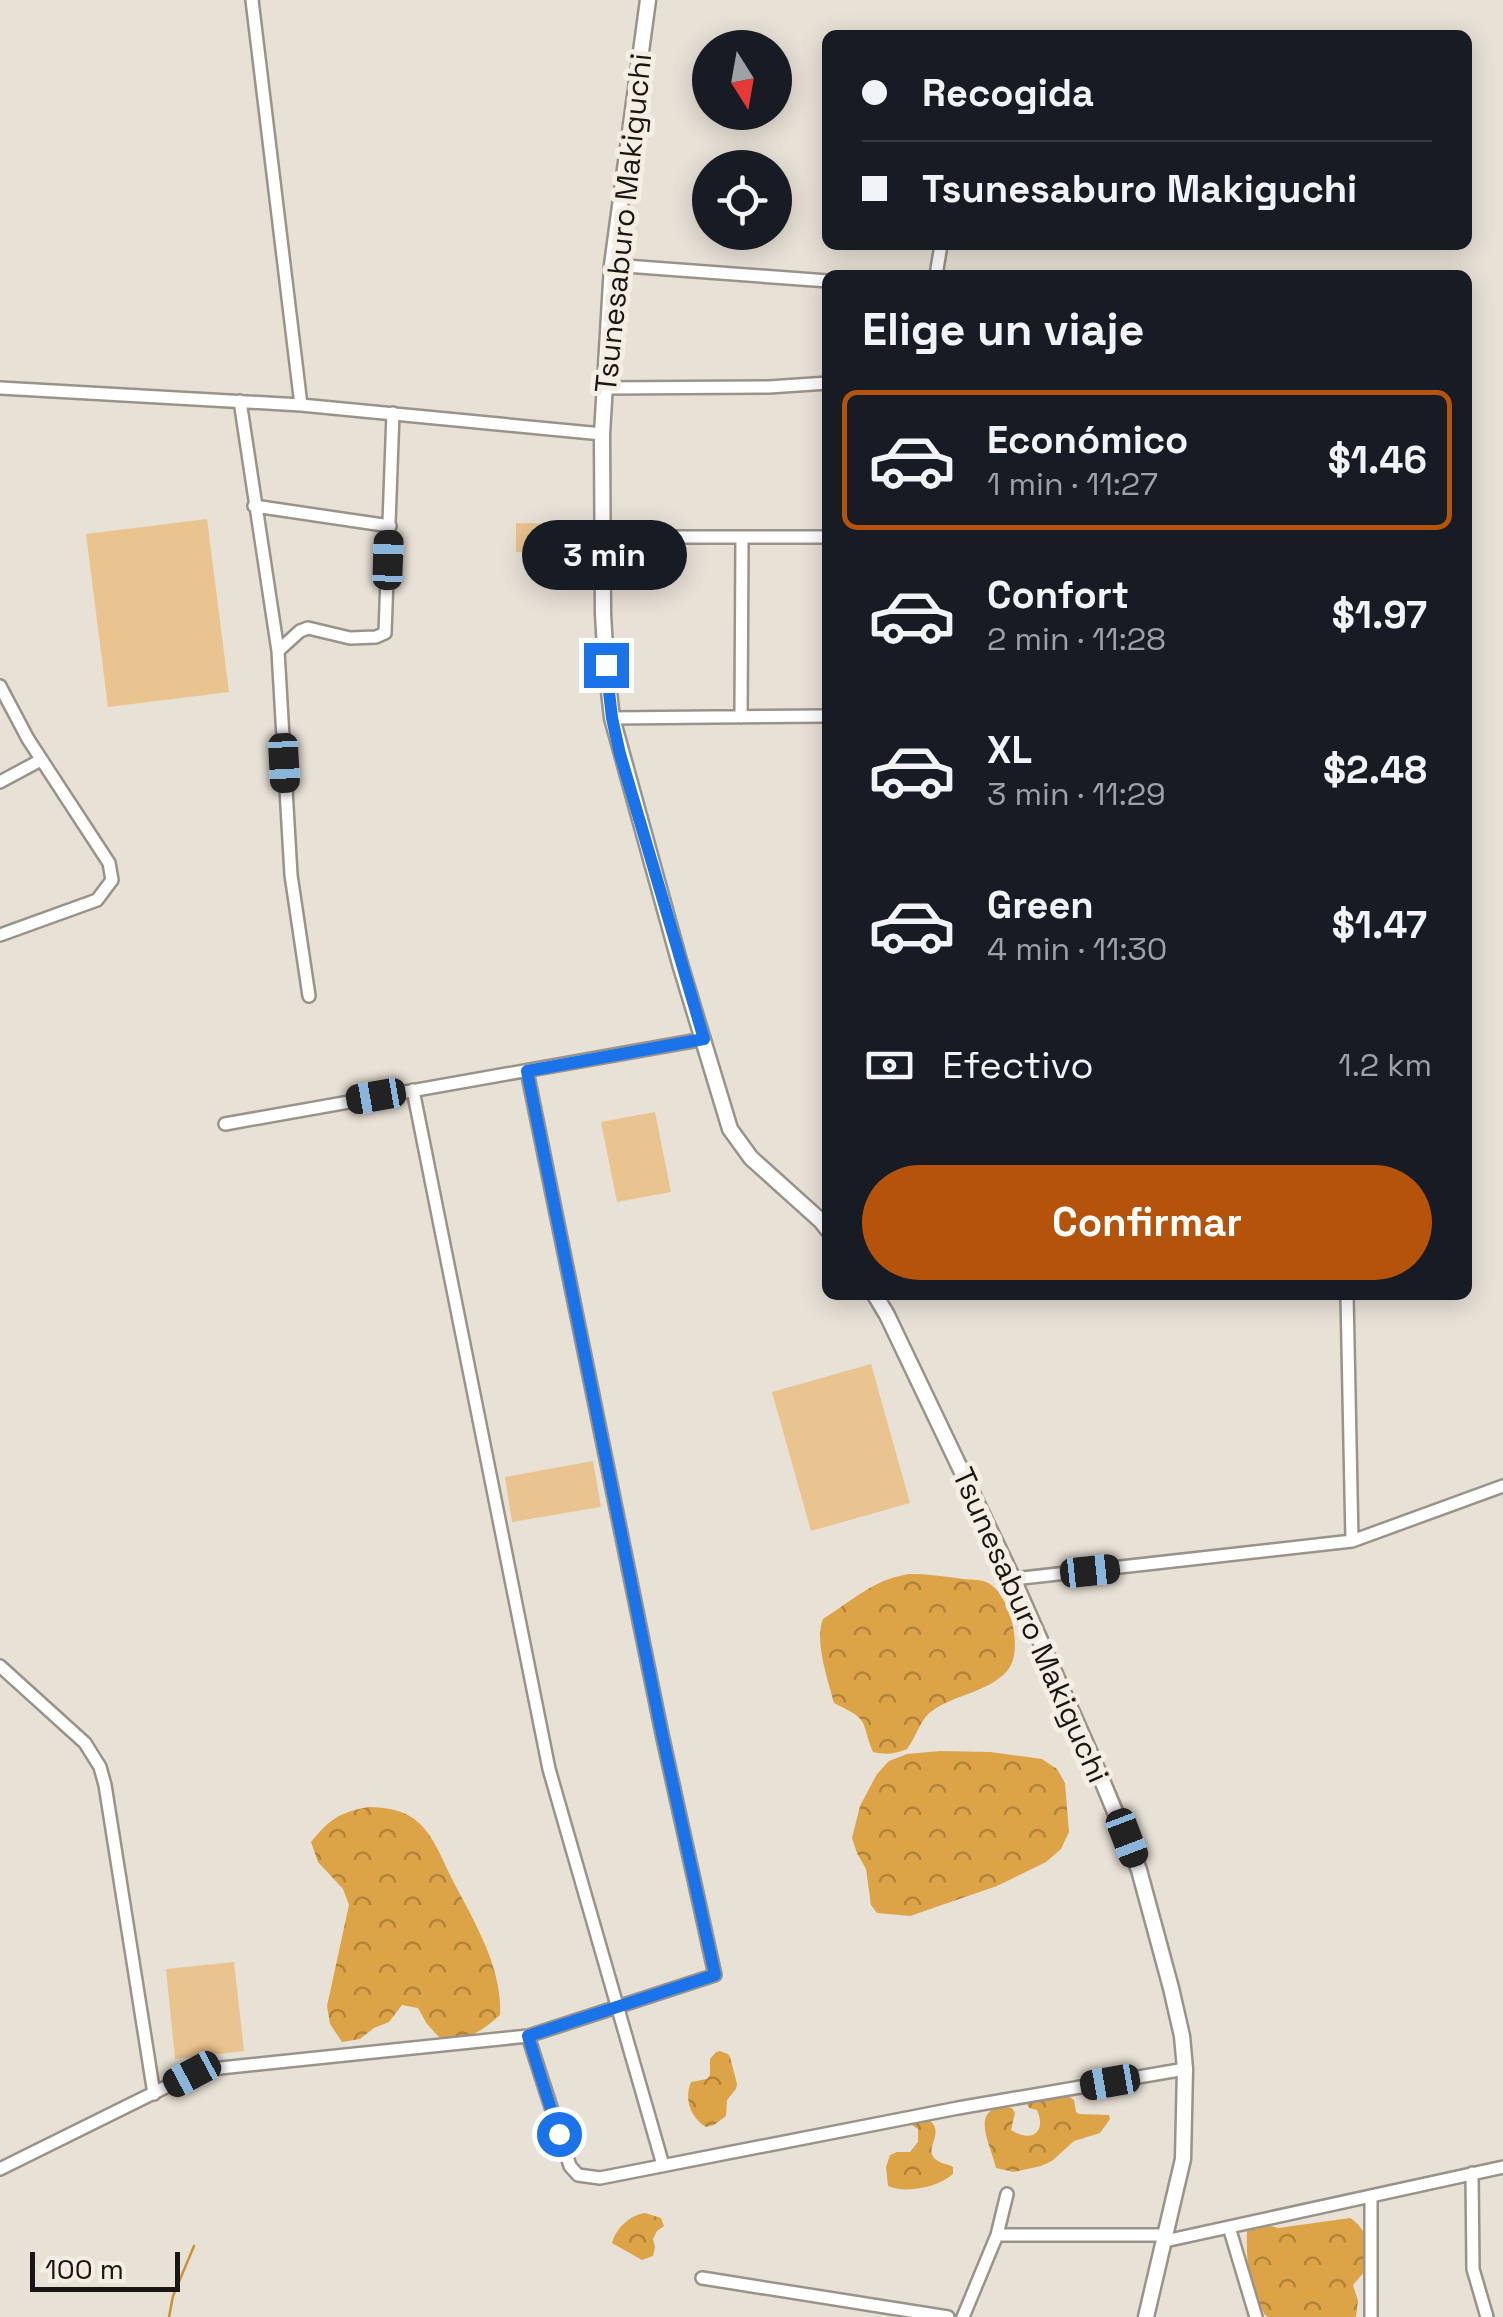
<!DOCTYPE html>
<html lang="es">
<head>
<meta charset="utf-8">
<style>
	body { margin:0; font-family:"Space Grotesk",sans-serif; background:#242831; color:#f1f3f6; height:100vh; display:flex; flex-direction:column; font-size:38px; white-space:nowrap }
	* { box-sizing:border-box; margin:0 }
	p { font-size:32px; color:#9ea1a6 }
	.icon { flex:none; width:55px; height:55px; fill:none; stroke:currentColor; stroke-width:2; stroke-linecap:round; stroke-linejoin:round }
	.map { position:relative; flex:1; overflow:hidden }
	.sheet { position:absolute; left:822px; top:270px; width:650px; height:1030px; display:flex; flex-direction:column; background:#171b24; border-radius:15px; box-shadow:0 5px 25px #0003 }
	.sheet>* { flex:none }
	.top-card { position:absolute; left:822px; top:30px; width:650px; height:220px; border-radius:15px; box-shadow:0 5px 25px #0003; display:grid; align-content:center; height:220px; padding:0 40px; background:#171b24 }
	.needle { width:65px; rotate:169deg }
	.controls { position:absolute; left:692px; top:30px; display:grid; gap:20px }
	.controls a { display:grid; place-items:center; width:100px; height:100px; border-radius:50%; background:#171b24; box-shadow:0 5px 25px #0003; font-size:50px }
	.scale { position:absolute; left:30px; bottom:25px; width:150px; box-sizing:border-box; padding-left:10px; border:5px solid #191713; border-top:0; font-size:28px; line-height:35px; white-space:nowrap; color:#191713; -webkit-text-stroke:8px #f5eee3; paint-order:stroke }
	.end { position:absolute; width:45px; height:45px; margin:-22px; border:12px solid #1a73e8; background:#fff; box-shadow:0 0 0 5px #fff }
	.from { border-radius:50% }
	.bubble { position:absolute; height:70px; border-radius:35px; background:#171b24; box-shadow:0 5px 25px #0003; font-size:32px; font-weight:700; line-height:70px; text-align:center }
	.car { position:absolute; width:30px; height:60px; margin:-30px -15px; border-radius:12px; box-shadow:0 0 8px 2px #0007; background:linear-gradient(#222 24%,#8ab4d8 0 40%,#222 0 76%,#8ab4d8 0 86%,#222 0) }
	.top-card b { display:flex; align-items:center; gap:35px; height:95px; font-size:38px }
	.top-card b+b { border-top:2px solid #363941 }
	.top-card i { width:25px; height:25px; background:#f1f3f6 }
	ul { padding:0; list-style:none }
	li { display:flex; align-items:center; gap:30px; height:140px; margin:0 20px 15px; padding:0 20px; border:5px solid transparent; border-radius:15px }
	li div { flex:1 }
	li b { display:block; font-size:38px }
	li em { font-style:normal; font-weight:700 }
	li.current { border-color:#b45309 }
	li>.icon { width:90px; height:90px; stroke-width:1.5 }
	h2 { padding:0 40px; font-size:45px; line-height:120px }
	.pay { display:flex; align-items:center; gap:25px; height:110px; padding:0 40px; font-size:38px }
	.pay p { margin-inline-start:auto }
	.cta { display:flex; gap:20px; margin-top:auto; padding:20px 40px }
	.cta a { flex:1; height:115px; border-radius:60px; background:#b45309; color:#fff; font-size:40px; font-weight:700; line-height:115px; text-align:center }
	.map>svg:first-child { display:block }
	.grass { fill:#eac48e }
	.forest { fill:url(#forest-crowns) }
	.water { fill:url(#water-ripples) }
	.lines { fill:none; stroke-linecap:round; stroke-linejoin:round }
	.stream { stroke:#cc9335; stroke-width:2.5 }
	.minor-casing { stroke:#9a938a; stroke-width:16 }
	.tertiary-casing { stroke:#9a938a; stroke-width:19 }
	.minor { stroke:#fff; stroke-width:11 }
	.tertiary { stroke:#fff; stroke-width:14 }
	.route { stroke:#1a73e8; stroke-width:12 }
	.labels { text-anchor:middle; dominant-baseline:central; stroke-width:10; stroke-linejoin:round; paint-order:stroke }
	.street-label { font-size:30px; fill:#191713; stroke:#f5eee3 }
</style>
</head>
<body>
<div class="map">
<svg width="1503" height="2317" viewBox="0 0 1503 2317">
	<defs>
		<pattern id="forest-crowns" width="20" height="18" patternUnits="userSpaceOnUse" patternTransform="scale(2.5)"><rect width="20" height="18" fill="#dda347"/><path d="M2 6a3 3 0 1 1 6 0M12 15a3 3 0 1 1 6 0" fill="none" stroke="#b2843a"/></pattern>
		<pattern id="water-ripples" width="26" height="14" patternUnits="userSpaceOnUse" patternTransform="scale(2.5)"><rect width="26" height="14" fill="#cc9335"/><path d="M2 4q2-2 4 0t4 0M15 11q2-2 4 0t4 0" fill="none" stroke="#a5772c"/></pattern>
	</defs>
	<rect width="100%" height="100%" fill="#e8e1d6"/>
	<path class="grass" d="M207,519L229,692L108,707L86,534Z
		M516,523L576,524L575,553L516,552Z
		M655,1112L671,1192L617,1202L601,1122Z
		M871,1364L910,1503L811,1531L772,1392Z
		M593,1461L601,1507L512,1522L505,1477Z
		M234,1962L244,2051L175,2059L166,1969Z"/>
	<path class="forest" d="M909,1574C927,1574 944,1576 963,1579C970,1580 979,1579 986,1582C1010,1591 1025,1652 1007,1671C987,1693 955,1694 932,1711C920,1719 916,1738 907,1749C895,1754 886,1755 873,1752C860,1719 871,1721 834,1703C828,1680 814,1641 823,1619C852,1601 874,1579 909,1574Z
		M940,1751L990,1752L1042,1759L1057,1769L1065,1783L1069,1832L1061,1849L1046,1862L997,1886L910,1916L877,1913L871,1905L866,1869L857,1853L852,1838L860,1806L877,1774L889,1761L907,1754Z
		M368,1807C387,1807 405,1810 419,1823C434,1837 442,1859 451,1877C472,1918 503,1967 500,2015C479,2033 468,2041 439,2037L427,2024L418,2008L402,2005L389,2022L374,2028L360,2039L342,2042L330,2024L327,2006L349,1905L343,1889L318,1862L311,1842C330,1819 338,1813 368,1807Z
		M720,2051L728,2054L730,2057L737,2084L736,2089L727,2100L726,2116L714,2125L706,2127C690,2117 684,2099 691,2082L707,2079L710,2075V2059L716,2052Z
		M1063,2092L1074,2100L1076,2112L1079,2114L1109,2115L1110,2119L1100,2133L1074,2141L1052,2161L1041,2166L1014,2172L996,2168C991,2145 966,2103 1012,2108L1015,2113L1011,2130C1031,2143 1047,2133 1037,2110L1029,2108L1027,2104L1032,2096Z
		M926,2118C950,2132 919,2150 938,2161C942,2164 948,2164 953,2167V2174C939,2187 905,2194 888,2186L886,2167L890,2155L897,2152H910L918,2142V2129L907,2122Z
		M645,2213L661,2218L664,2226L657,2231L653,2239L655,2247L653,2256L642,2260L612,2243C616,2228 630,2215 645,2213Z
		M1350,2218C1364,2226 1374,2248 1368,2264C1366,2271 1358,2279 1353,2285L1358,2301L1356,2317H1268L1265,2315C1249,2288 1246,2262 1247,2231L1254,2225L1262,2224L1278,2228Z"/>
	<path class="water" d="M1025,1588H1027L1124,1808H1122Z"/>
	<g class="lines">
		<path class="stream" d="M169,2317L173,2296L194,2246"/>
		<g class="minor-casing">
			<path id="minor" d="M252,0L301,405
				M612,265L828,281
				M936,275L941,245
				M0,388L301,405L602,434
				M604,388L769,387L828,383
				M240,401L278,651L291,875L309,996
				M254,506L390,526
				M602,537H828
				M278,651L300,631L308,628L350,638L376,637L385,633L393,413
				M0,686L28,739L109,863L112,880L97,900L0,935
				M741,717L742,537
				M612,718L828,716
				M0,782L41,760
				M413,1090L549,1769L663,2165
				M225,1124L704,1039
				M1347,1295L1352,1541
				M1013,1579L1352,1541L1503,1486
				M0,1666L85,1743L100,1767L105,1785L154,2094
				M528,2036L570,2166L578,2175L600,2178L958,2108L1185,2069
				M0,2169L192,2074L211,2069L528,2036L715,1975L662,1734L527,1071
				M1472,2173L1473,2269L1487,2317
				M1229,2227L1256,2317
				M997,2235H1166
				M1165,2241L1503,2167
				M702,2278L948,2317
				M963,2317L997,2235L1007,2194
				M1371,2317V2196"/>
		</g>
		<g class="tertiary-casing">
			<path id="tertiary" d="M648,0L612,265L602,434L603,614L606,665L612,718L680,964L730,1129L751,1158L821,1221L828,1230
				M875,1295L887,1315L1013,1579L1101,1778L1139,1870L1171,1988L1182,2036L1185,2069L1183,2159L1146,2317"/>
		</g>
		<use href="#minor" class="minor"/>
		<use href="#tertiary" class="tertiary"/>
	</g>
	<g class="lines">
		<path class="route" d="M559,2134L528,2036L715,1975L662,1734L527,1071L704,1039L620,754L612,718L606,665"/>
	</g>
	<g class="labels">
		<g class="street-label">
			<text transform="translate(623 223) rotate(-84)">Tsunesaburo Makiguchi</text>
			<text transform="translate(1031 1625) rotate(66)">Tsunesaburo Makiguchi</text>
		</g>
	</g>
</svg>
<div class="controls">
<a><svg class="needle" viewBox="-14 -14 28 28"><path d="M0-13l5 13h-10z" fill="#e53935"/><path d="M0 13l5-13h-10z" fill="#9ea1a6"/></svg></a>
<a><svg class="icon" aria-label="locate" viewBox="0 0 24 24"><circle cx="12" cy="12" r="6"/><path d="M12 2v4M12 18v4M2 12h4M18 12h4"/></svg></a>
</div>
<div class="scale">100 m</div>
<i class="end from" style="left:559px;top:2134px"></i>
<i class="end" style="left:606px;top:665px"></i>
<div class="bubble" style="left:522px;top:520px;width:165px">3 min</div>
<i class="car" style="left:388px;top:560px;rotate:2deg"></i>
<i class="car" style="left:284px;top:763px;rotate:177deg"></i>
<i class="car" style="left:376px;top:1096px;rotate:260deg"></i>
<i class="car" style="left:1090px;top:1571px;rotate:84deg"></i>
<i class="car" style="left:1127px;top:1838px;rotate:159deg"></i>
<i class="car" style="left:192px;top:2074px;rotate:242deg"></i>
<i class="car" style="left:1110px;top:2082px;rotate:260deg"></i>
<div class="top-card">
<b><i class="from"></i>Recogida</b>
<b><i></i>Tsunesaburo Makiguchi</b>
</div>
<section class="sheet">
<h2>Elige un viaje</h2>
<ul>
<li class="current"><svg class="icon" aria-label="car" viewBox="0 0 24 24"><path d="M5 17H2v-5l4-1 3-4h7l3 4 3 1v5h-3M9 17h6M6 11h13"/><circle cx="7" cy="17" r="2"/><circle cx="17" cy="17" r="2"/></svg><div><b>Económico</b><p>1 min · 11:27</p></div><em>$1.46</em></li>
<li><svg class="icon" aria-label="car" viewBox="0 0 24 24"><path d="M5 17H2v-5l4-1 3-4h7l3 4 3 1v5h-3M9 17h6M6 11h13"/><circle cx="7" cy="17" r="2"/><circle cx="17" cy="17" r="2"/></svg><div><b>Confort</b><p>2 min · 11:28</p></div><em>$1.97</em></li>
<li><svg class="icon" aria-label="car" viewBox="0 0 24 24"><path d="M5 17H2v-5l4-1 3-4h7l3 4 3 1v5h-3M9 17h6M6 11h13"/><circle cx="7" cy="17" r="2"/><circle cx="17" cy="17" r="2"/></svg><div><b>XL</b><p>3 min · 11:29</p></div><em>$2.48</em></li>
<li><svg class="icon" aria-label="car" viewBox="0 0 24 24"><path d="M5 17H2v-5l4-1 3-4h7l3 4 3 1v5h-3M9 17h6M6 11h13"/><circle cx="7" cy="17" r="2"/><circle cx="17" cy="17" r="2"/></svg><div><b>Green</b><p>4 min · 11:30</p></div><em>$1.47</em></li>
</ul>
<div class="pay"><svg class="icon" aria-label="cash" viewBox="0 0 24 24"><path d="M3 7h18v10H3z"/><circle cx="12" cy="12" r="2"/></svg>Efectivo<p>1.2 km</p></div>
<div class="cta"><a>Confirmar</a></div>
</section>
</div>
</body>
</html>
